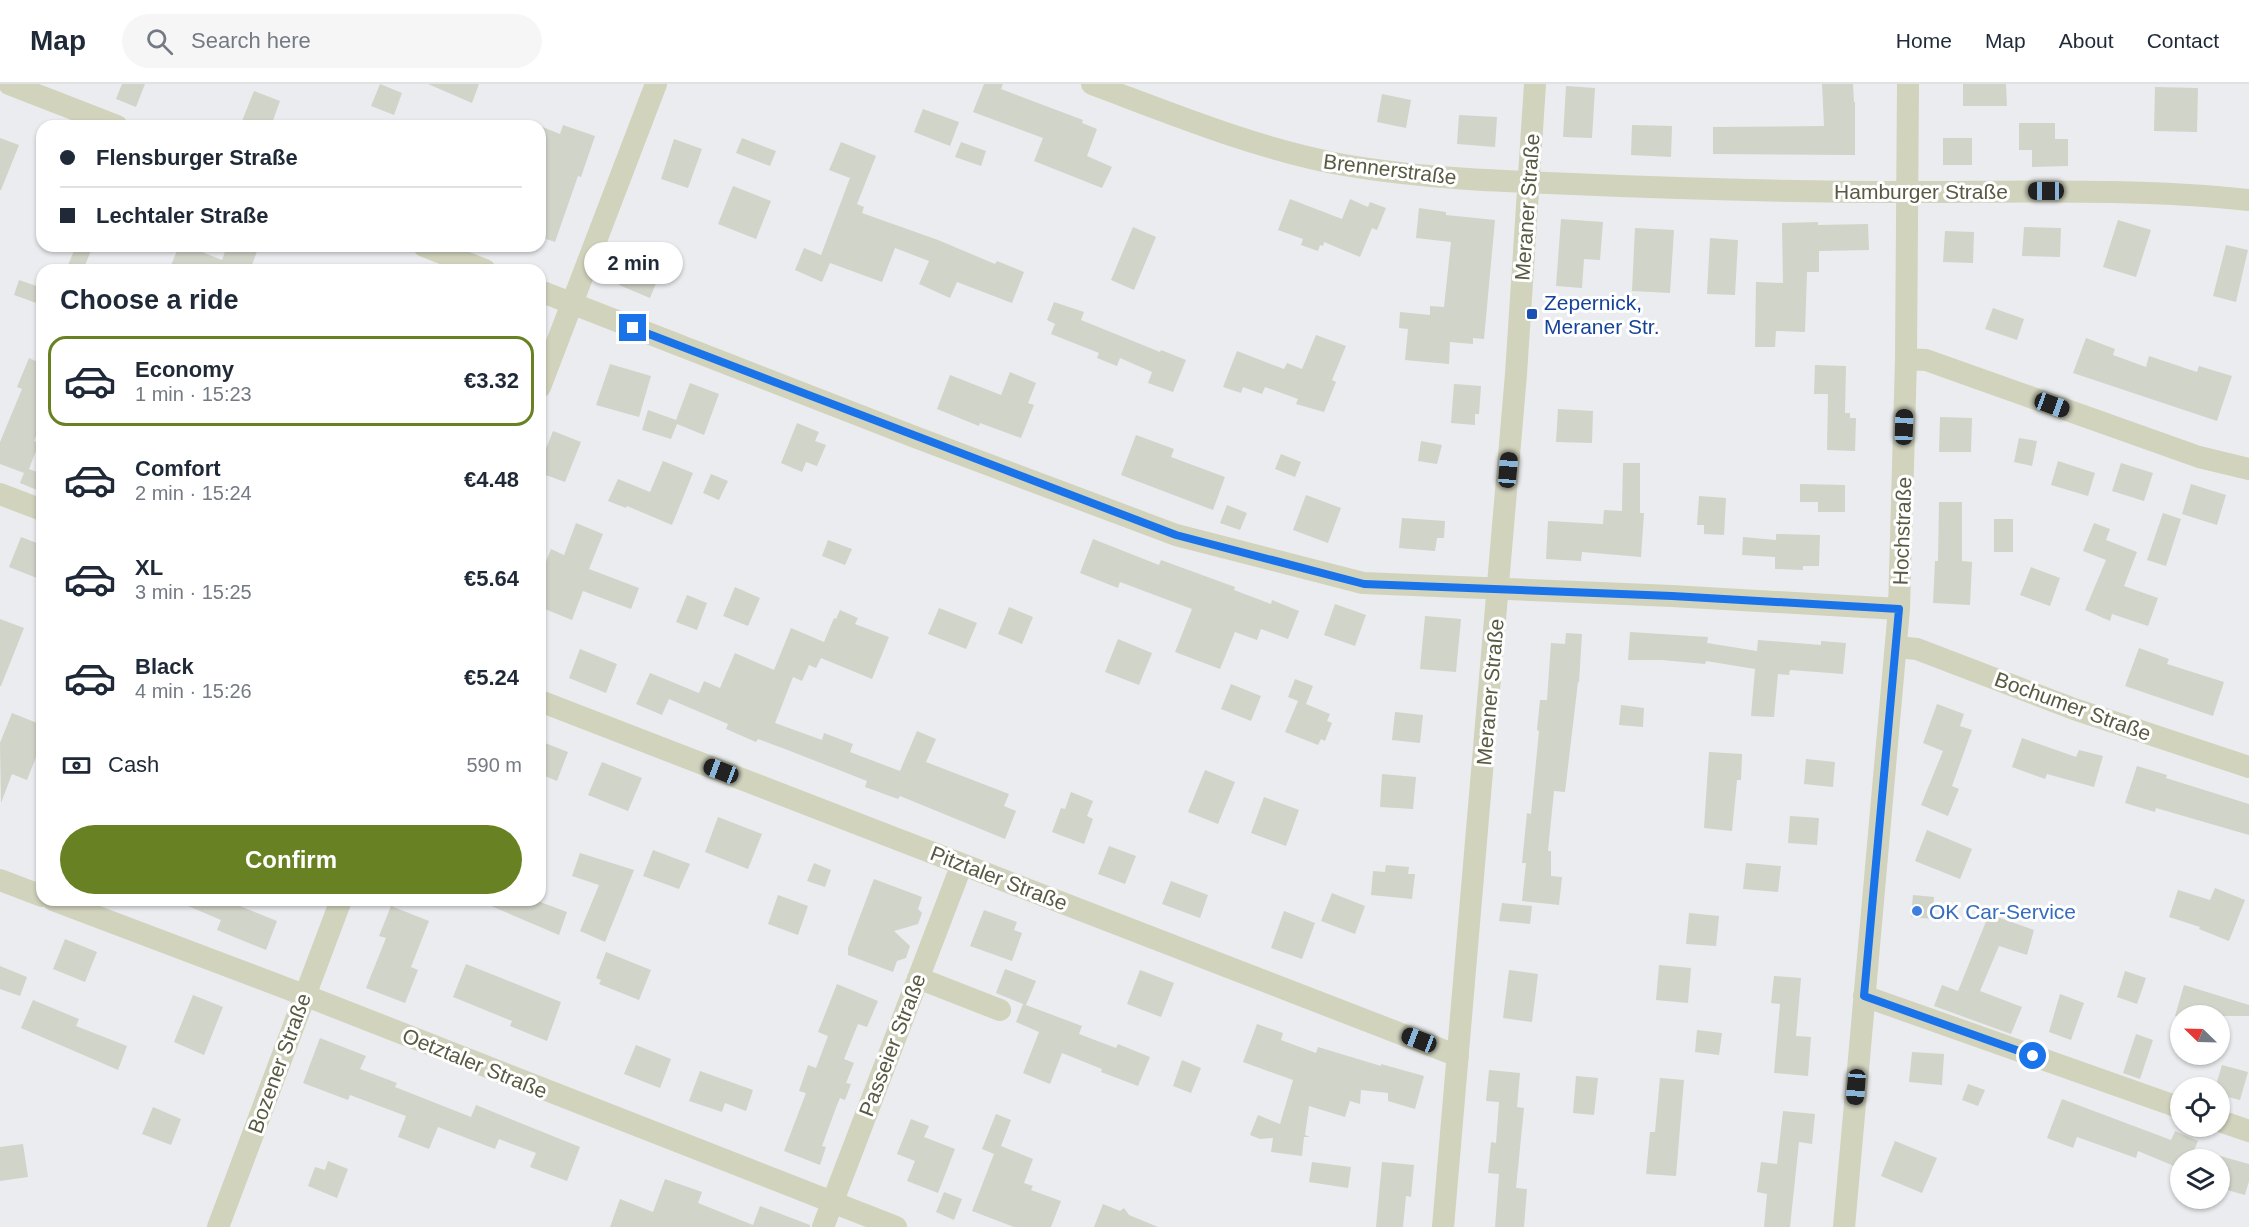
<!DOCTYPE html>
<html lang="en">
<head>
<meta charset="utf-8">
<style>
	body { margin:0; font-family:Helvetica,sans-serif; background:#f6f6f7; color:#1f2937; height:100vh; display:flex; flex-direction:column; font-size:22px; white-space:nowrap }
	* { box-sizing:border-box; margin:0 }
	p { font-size:20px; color:#747a83 }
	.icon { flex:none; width:33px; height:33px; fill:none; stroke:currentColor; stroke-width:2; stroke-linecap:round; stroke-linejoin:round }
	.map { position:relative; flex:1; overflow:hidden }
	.side { position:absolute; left:36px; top:180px; width:510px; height:642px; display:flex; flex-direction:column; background:#fff; border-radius:18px; box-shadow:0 2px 4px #0004 }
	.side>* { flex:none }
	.hud { position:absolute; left:36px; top:36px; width:510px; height:132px; border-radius:18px; box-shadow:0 2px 4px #0004; display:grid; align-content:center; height:132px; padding:0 24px; background:#fff }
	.needle { width:39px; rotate:293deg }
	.fabs { position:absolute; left:2170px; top:921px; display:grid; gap:12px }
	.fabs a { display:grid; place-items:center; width:60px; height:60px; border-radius:50%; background:#fff; box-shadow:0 2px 4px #0004; font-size:30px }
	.end { position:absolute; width:27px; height:27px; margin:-14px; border:8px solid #1a73e8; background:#fff; box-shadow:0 0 0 3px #fff }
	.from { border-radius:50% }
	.bubble { position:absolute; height:42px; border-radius:21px; background:#fff; box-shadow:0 2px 4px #0004; font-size:20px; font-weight:800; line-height:42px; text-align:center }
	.car { position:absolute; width:18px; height:36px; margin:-18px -9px; border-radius:8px; box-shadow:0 0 4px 2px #0007; background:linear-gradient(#222 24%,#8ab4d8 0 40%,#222 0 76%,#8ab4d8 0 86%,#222 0) }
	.hud b { display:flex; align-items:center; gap:21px; height:57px; font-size:22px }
	.hud b+b { border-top:2px solid #e0e1e3 }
	.hud i { width:15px; height:15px; background:#1f2937 }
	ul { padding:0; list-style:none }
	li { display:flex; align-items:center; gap:18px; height:90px; margin:0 12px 9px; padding:0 12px; border:3px solid transparent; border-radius:18px }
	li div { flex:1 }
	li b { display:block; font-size:22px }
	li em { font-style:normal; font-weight:800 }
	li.on { border-color:#688122 }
	li>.icon { width:54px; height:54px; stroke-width:1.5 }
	h2 { padding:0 24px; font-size:27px; line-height:72px }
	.pay { display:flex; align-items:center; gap:15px; height:66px; padding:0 24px; font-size:22px }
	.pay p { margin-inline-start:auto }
	.action { display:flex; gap:12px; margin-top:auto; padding:12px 24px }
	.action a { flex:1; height:69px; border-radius:36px; background:#688122; color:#fff; font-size:24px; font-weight:800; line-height:69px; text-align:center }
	header { display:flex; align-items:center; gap:36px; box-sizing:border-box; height:84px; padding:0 30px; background:#fff; border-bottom:2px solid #e0e1e3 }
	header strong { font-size:28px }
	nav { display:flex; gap:33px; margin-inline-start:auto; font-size:21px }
	.search { width:420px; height:54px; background:#f6f6f7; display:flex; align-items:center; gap:15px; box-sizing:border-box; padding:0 21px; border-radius:33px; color:#747a83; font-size:22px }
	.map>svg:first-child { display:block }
	.building { fill:#d1d4c9 }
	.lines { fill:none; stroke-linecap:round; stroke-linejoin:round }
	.minor { stroke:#d1d3bd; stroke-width:22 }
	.route { stroke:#1a73e8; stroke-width:8 }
	.transit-dot { fill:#1a4fb4; stroke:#fff; stroke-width:2 }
	.shop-dot { fill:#3f7fe0; stroke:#fff; stroke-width:2 }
	.labels { text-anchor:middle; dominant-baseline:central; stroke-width:6; stroke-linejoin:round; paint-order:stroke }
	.street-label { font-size:21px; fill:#585a42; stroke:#fff }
	.transit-label { font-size:21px; fill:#164399; stroke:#fff; text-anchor:start }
	.shop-label { font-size:21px; fill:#366cbe; stroke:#fff; text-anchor:start }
</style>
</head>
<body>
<header>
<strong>Map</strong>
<div class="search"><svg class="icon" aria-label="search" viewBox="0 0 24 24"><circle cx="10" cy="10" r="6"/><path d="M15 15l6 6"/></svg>Search here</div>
<nav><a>Home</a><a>Map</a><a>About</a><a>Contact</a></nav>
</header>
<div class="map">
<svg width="2249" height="1143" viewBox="0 0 2249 1143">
	<rect width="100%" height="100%" fill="#ebecef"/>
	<path class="building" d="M122,0H145L136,23L116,15Z
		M380,0L402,9L394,31L371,22Z
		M428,0H479L472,19Z
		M984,0H1003L1001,5L1083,36L1082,39L1097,45L1087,72L1112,83L1102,104L1034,77L1043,54L973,28Z
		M1822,0H1853L1854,18H1855V71L1713,70V43L1824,42Z
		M1963,0H2006L2007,22H1963Z
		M1566,2L1595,4L1592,54L1563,53Z
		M2155,3L2198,4L2197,48L2154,47Z
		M254,7L280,17L271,42H240Z
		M1382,10L1411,16L1406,44L1377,38Z
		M923,25L959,38L950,62L914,48Z
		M1459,31L1497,33L1495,63L1457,60Z
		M2019,39H2055V55H2068V82L2032,83V66H2019Z
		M563,41L595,52L581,93L578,92L555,158L540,153V42L560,50Z
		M1632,41L1672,42L1671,73L1631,71Z
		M0,54L19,61L1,106H0Z
		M742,54L776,67L770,82L736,69Z
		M1943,54H1972V81H1943Z
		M674,55L702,65L688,104L661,95Z
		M841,58L876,72L857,120L864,123L862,129L938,156L995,180L997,177L1024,188L1012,219L957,198L950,214L919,200L929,177L895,164L882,198L830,179L822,198L795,186L804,164L821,171L850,94L829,86Z
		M961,58L986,67L981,82L955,73Z
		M733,102L771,117L756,155L718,140Z
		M1290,115L1342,135L1350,115L1368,123L1370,118L1386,124L1377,146L1372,144L1360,173L1324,158L1323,162L1320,161L1318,167L1301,161L1303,155L1278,146Z
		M1419,124L1446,128V131L1495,136L1484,255L1473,254V260L1450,258L1449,280L1405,276L1408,245L1399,244L1400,228L1430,231V222L1444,223L1451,158L1416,154Z
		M1561,135L1603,138L1600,176L1584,175L1582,204L1556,202Z
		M2118,136L2151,146L2136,193L2103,183Z
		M1818,138V141L1868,140L1869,166L1819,167V188H1807L1805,248L1776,247L1775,263H1755L1756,198L1783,199L1782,139Z
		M1133,143L1156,153L1134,206L1111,196Z
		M2024,143L2061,144L2060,173L2022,172Z
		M1635,144L1674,146L1670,209L1632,207Z
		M1945,147L1974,148L1973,179L1943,178Z
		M1710,154L1738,156L1735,211L1707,210Z
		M2226,161L2248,166L2236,218L2213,212Z
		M76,162H93L83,186H66Z
		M179,162H187L222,176L227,162H259L250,186H169Z
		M624,166L663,182L650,214L619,201L622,194L614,191Z
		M19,196L42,204V221L14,211Z
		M1054,218L1084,228L1081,236L1160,268L1161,266L1186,276L1173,308L1148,299L1152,288L1120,274L1117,282L1097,274L1099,269L1051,250L1055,240L1047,236Z
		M1993,224L2024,235L2017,256L1985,245Z
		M1316,251L1346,262L1332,296L1336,298L1324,328L1296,320L1298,315L1265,303L1262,310L1243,303L1241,309L1223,303L1237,267L1284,285L1287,279L1302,285Z
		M2086,254L2115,265L2113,271L2146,283L2149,272L2197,288L2199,282L2232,292L2217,337L2073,289Z
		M29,274L42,280V337L34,357L39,359L29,385L42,390L37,406L20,399L24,389L0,380V358L22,305L17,303Z
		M610,280L651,292L639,333L596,321Z
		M1815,281L1846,282L1845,329H1850V334H1856L1855,367L1827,366L1828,310H1814Z
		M1010,288L1036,299L1028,319L1034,321L1021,354L980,339L979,342L937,325L950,291L1001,311Z
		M690,299L719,310L704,351L677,340L671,355L642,346L648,326L676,336Z
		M1454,300L1481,302L1479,330H1475V341L1451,339Z
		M1558,325L1593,327L1592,359L1556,358Z
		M1940,333L1972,334L1971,368H1939Z
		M797,339L819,348L815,357L826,361L817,382L806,378L802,388L781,379Z
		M553,347L581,358L565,398L540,389V380Z
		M1136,351L1174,365L1171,373L1225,393L1213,426L1121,391Z
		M2019,354L2037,357L2032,382L2014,378Z
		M1421,357L1442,361L1437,380L1418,377Z
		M1281,370L1301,378L1295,393L1275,385Z
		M663,377L693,389L672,441L627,422L626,424L608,417L618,395L650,408Z
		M2058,377L2095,389L2088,412L2051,401Z
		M1623,379H1640V429H1644L1641,473L1582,468L1581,477L1546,475L1548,437L1603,440L1604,426L1622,427Z
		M2121,379L2153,389L2144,417L2112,407Z
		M711,390L728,397L719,416L703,409Z
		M1800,400L1845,401V428H1818V418H1800Z
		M2191,400L2226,411L2217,441L2182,430Z
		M1306,411L1341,424L1328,459L1293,446Z
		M1699,412L1726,414L1724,451L1704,450V441H1697Z
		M1939,418H1962V477L1972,478L1970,521L1933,519L1935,477H1938Z
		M1227,421L1247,429L1240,446L1220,439Z
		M2163,429L2181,435L2166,482L2147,476Z
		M1402,434L1445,437L1444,454H1437L1435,467L1399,464Z
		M1994,435H2013V468H1994Z
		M576,439L603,450L589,485L639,504L631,525L583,507L572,536L540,523V493L551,465L564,471Z
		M2094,439L2110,445L2106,456L2137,468L2124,502L2158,514L2148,542L2112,530L2110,537L2085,526L2106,476L2083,467Z
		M1776,450L1820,451L1819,482H1803V486L1775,485V473L1742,471L1743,453L1776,456Z
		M21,453L42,461V496L9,483Z
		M1093,455L1159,481L1161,476L1235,503L1234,506L1271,520L1272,516L1299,527L1288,555L1261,545L1257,556L1235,548L1220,585L1175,568L1192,525L1120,498L1118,504L1080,489Z
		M828,456L852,465L845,481L822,472Z
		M2031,483L2060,494L2050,522L2020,511Z
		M735,503L760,514L748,542L723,532Z
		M687,511L707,519L697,546L676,538Z
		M1335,520L1366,531L1355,562L1324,551Z
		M1009,523L1033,533L1022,560L998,550Z
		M939,524L977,539L966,565L928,550Z
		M840,526L858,534L855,540L889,553L872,595L821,574L816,584L809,581L802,597L793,593L775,639L822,656L824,649L853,660L850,668L900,687L917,647L936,655L926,678L1009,710L1004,722L1016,727L1005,755L900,712L898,715L865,703L867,697L785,665L758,655L756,658L726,645L728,640L669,615L662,631L636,620L650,589L699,609L704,597L720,604L735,569L774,586L791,544L824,558L834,534L836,535Z
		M1425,532L1461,535L1456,588L1420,585Z
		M0,535L24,544L1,602H0Z
		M1630,548L1708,553L1707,559L1757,567L1758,556L1821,561V557L1846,559L1843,590L1790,586L1789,591L1778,590L1774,633L1751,632L1755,585L1706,577L1705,580L1662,576H1628Z
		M1566,549L1582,550L1579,598H1578L1565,708L1554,707L1548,767H1551V792L1562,793L1559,821L1522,817L1526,779H1522L1527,729L1531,730L1539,647L1537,646L1540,616H1547L1551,559L1565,560Z
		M1118,555L1152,569L1139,601L1105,588Z
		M2139,564L2169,575L2167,580L2224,598L2213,632L2125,602Z
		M580,565L617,580L606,609L569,594Z
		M1295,595L1313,602L1306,620L1330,630L1327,637L1332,639L1325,657L1321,655L1318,661L1285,648L1298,617L1288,613Z
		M1231,600L1261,612L1251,637L1221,625Z
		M1937,620L1964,630L1960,642L1972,646L1952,702L1959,705L1948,732L1921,721L1943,667L1923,659Z
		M1621,621L1644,624L1643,643L1619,641Z
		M1395,628L1423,631L1420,659L1392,656Z
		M12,629L42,641V658L27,696L12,690L1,719L0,659Z
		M2022,654L2076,673L2079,666L2103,672L2094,703L2047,690L2045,695L2012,683Z
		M540,657L568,668L557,697L540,690Z
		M1709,668L1742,670L1741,696H1737L1732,747L1704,744Z
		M1806,675L1835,678L1833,703L1804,700Z
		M602,678L642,694L628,727L588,711Z
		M2137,682L2167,691L2166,694L2249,720V751L2156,724L2155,728L2125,719Z
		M1205,686L1235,698L1218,740L1188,728Z
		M1382,690L1416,693L1413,725L1380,723Z
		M1071,708L1093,717L1087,732L1093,735L1084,760L1052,748L1061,724L1065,725Z
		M1264,713L1299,726L1286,762L1251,749Z
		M1790,732L1819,734L1817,761L1788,759Z
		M718,733L762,750L748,785L705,768Z
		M1927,746L1972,765L1960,795L1915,777Z
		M1109,762L1136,772L1125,800L1098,790Z
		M653,766L690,780L679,805L643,792Z
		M580,769L634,786L605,858L580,847L599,801L572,792Z
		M814,779L831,786L825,803L807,797Z
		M1746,779L1781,782L1778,808L1743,805Z
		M1386,781L1409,783L1408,790H1415L1412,815L1371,811L1373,787L1385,788Z
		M874,795L922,813L918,825L922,829L918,840L894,847L910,862L906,874L897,877L893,888L848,871V864Z
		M1171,797L1208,811L1200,834L1162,820Z
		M2215,804L2245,816L2229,857L2199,845L2200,843L2169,833L2178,806L2210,816Z
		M1332,809L1365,822L1355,850L1321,837Z
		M778,811L808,822L798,851L768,840Z
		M1913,811L1934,813L1932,835L1911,833Z
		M174,816H225L277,837L266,866L217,846L221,836Z
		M477,816H535L567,828L559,851Z
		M1502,819L1532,822L1530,840L1499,837Z
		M391,822L429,837L411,883L418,886L405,919L366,904L386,854L379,852Z
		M984,826L1017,838L1014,846L1022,849L1012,877L970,862Z
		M1284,827L1315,839L1302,875L1271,864Z
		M1689,829L1719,832L1716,862L1686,860Z
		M1989,830L2034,846L2027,871L1999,862L1980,907L2022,923L2011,950L1934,922L1942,901L1958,907Z
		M65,855L97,868L85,898L53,885Z
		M606,868L651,886L639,916L599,900L601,896L596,894Z
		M466,880L561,918L547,957L510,942L512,937L453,913Z
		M1659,881L1691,884L1688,919L1656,916Z
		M0,882L27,893L20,912L0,905Z
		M1005,885L1036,897L1026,921L1082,942L1079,950L1116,964L1118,960L1150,973L1138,1002L1101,988L1102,985L1062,969L1050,1000L1023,989L1039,948L1016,938L1023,920L996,909Z
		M1140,886L1174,899L1161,933L1127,920Z
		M1509,886L1538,890L1532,938L1503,934Z
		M2125,887L2146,894L2137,920L2117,913Z
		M1774,892L1801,894L1796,952L1811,953L1808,992L1774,989L1780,920L1771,919Z
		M837,900L878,917L867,943L858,940L844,975L854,979L846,999L851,1000L845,1016L840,1014L837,1021L822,1062L826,1063L820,1081L784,1067L806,1009L799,1007L808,981L816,984L828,952L818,948Z
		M2184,901L2249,921V932H2175Z
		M2060,910L2084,919L2071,956L2049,948Z
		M193,911L223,923L204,971L174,958Z
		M33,916L79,935L76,942L127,962L118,986L21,944Z
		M1257,940L1283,949L1281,956L1316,969L1318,963L1381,982V980L1424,992L1415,1025L1388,1017V1009L1361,1006L1360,1020L1350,1017L1345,1033L1309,1022L1305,1051L1310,1053H1304L1302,1072L1271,1068L1273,1054L1260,1055L1250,1051L1258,1031L1280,1040L1293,996L1243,978Z
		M1697,946L1722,949L1719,971L1695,968Z
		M2136,950L2153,956L2140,995L2123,989Z
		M320,954L366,972L360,985L397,999L395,1003L471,1033L476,1021L580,1063L567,1097L530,1083L536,1069L499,1055L495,1065L438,1043L429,1065L398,1053L406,1032L350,1011L348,1016L303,999Z
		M636,961L671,975L660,1004L624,990Z
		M1912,968L1944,970L1942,1001L1909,998Z
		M1182,976L1201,984L1191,1009L1173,1002Z
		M2222,981L2248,988L2240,1016L2220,1011V1004H2215Z
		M1489,986L1520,989L1517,1023L1524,1024L1516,1104L1527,1105L1524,1143H1495L1499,1090L1488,1089L1491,1058L1496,1059L1499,1018L1486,1017Z
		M700,987L753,1006L746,1027L725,1019L722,1028L689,1017Z
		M1576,992L1598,994L1594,1031L1573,1029Z
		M1660,994L1684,996L1676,1092L1646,1090L1650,1048H1655Z
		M1968,1000L1985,1006L1978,1022L1962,1016Z
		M2062,1015L2171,1056L2175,1047L2198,1057L2190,1076H2181V1085L2138,1067L2136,1074L2077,1053L2073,1064L2047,1054Z
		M153,1023L181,1035L171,1061L142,1050Z
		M1783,1027L1815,1030L1812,1060L1799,1058L1790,1143H1764L1767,1110L1757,1108L1761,1078L1777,1080Z
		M996,1030L1011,1036L1001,1062L1033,1075L1024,1099L1033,1102L1031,1106L1061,1117L1051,1143H1014L972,1127L994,1070L982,1065Z
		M911,1035L929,1042L924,1053L955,1065L938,1109L907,1097L915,1077L897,1070Z
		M1895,1057L1937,1074L1922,1109L1881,1092Z
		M23,1060L28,1093L0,1097V1063Z
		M2220,1072L2249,1080V1097L2245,1111L2220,1104Z
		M328,1077L348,1085L337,1114L308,1102L315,1083L325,1086Z
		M1312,1078L1351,1083L1348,1104L1309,1098Z
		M1382,1078L1414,1081L1411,1113L1406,1112L1403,1143H1376Z
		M665,1095L702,1108L698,1119L753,1141L760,1122L810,1141V1143H610L620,1115L653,1128Z
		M944,1108L962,1115L954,1136L936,1128Z
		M1103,1120L1120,1127L1124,1124L1129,1131L1158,1143H1094Z"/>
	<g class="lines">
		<path class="minor" d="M9,0L117,42
			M1092,0C1175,31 1257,65 1344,81C1419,94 1496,97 1573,100C1684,105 1796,108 1908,108C2022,108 2135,104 2249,116
			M424,162L485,186
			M540,207L915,353L1176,451L1363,499L1672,512L1899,525
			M1906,275L1926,276L2199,373L2249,385
			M540,303L656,0
			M0,410L42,426
			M1897,563L1917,565L2074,625L2249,683
			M540,617L1458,972
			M0,796L42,812
			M53,816L304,911L896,1143
			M918,894L1000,926
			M1864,912L2181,1024
			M2220,1037L2249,1047
			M218,1143L341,816
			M823,1143L962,780
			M1443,1143L1516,290L1535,0
			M1844,1143L1899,525L1906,275L1908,0"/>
	</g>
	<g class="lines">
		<path class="route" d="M633,244L1176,451L1364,500L1672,512L1899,525L1864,912L2033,972"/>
	</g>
	<rect class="transit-dot" x="1526" y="224" width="12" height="12" rx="3"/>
	<circle class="shop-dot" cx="1917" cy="827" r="6"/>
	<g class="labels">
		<g class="street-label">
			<text transform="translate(1390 85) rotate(7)">Brennerstraße</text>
			<text x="1921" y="107">Hamburger Straße</text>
			<text transform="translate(1527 123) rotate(-86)">Meraner Straße</text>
			<text transform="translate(1902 447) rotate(-88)">Hochstraße</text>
			<text transform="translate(1490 608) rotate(-85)">Meraner Straße</text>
			<text transform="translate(2073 622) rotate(20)">Bochumer Straße</text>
			<text transform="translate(999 794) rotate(21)">Pitztaler Straße</text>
			<text transform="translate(892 961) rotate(-69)">Passeier Straße</text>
			<text transform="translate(279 979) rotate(-70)">Bozener Straße</text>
			<text transform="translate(475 979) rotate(22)">Oetztaler Straße</text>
		</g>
		<g class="transit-label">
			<text x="1544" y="218">Zepernick,<tspan x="1544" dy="24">Meraner Str.</tspan></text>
		</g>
		<g class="shop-label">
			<text x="1929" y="827">OK Car-Service</text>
		</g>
	</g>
</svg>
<div class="fabs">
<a><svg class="needle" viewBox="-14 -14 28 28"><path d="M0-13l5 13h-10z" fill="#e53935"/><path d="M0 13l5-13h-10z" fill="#747a83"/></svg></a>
<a><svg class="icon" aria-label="locate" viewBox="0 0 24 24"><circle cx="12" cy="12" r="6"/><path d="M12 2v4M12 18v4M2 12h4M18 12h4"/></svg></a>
<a><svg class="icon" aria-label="layers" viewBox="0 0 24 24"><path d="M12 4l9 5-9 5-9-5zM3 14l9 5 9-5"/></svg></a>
</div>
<i class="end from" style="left:2033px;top:972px"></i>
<i class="end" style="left:633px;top:244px"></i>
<div class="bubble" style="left:584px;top:158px;width:99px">2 min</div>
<i class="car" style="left:2046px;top:107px;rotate:270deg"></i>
<i class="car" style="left:2052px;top:321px;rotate:110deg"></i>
<i class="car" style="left:1904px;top:343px;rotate:2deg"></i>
<i class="car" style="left:1508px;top:386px;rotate:5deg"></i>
<i class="car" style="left:721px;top:687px;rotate:291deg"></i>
<i class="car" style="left:1419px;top:956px;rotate:291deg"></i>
<i class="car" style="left:1856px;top:1003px;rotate:185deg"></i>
<div class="hud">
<b><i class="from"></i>Flensburger Straße</b>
<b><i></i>Lechtaler Straße</b>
</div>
<section class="side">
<h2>Choose a ride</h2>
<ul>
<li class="on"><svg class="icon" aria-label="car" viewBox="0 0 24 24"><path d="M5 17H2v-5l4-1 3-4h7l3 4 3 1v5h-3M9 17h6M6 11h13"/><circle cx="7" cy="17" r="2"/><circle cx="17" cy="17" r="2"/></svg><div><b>Economy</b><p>1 min · 15:23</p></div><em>€3.32</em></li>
<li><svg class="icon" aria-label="car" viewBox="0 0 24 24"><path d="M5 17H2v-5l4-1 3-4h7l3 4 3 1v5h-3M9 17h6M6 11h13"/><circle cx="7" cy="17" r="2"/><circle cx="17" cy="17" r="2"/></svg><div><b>Comfort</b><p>2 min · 15:24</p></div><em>€4.48</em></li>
<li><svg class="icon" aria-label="car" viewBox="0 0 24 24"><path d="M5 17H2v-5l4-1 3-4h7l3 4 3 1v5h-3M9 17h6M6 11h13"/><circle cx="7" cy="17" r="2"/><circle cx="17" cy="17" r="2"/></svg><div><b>XL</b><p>3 min · 15:25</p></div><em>€5.64</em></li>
<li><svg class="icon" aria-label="car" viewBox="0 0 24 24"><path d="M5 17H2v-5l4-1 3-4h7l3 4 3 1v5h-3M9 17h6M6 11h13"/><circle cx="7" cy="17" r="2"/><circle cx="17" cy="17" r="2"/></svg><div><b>Black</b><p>4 min · 15:26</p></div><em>€5.24</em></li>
</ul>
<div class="pay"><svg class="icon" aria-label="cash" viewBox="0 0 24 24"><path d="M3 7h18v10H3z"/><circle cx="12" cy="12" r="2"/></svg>Cash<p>590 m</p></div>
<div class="action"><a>Confirm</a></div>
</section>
</div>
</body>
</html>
